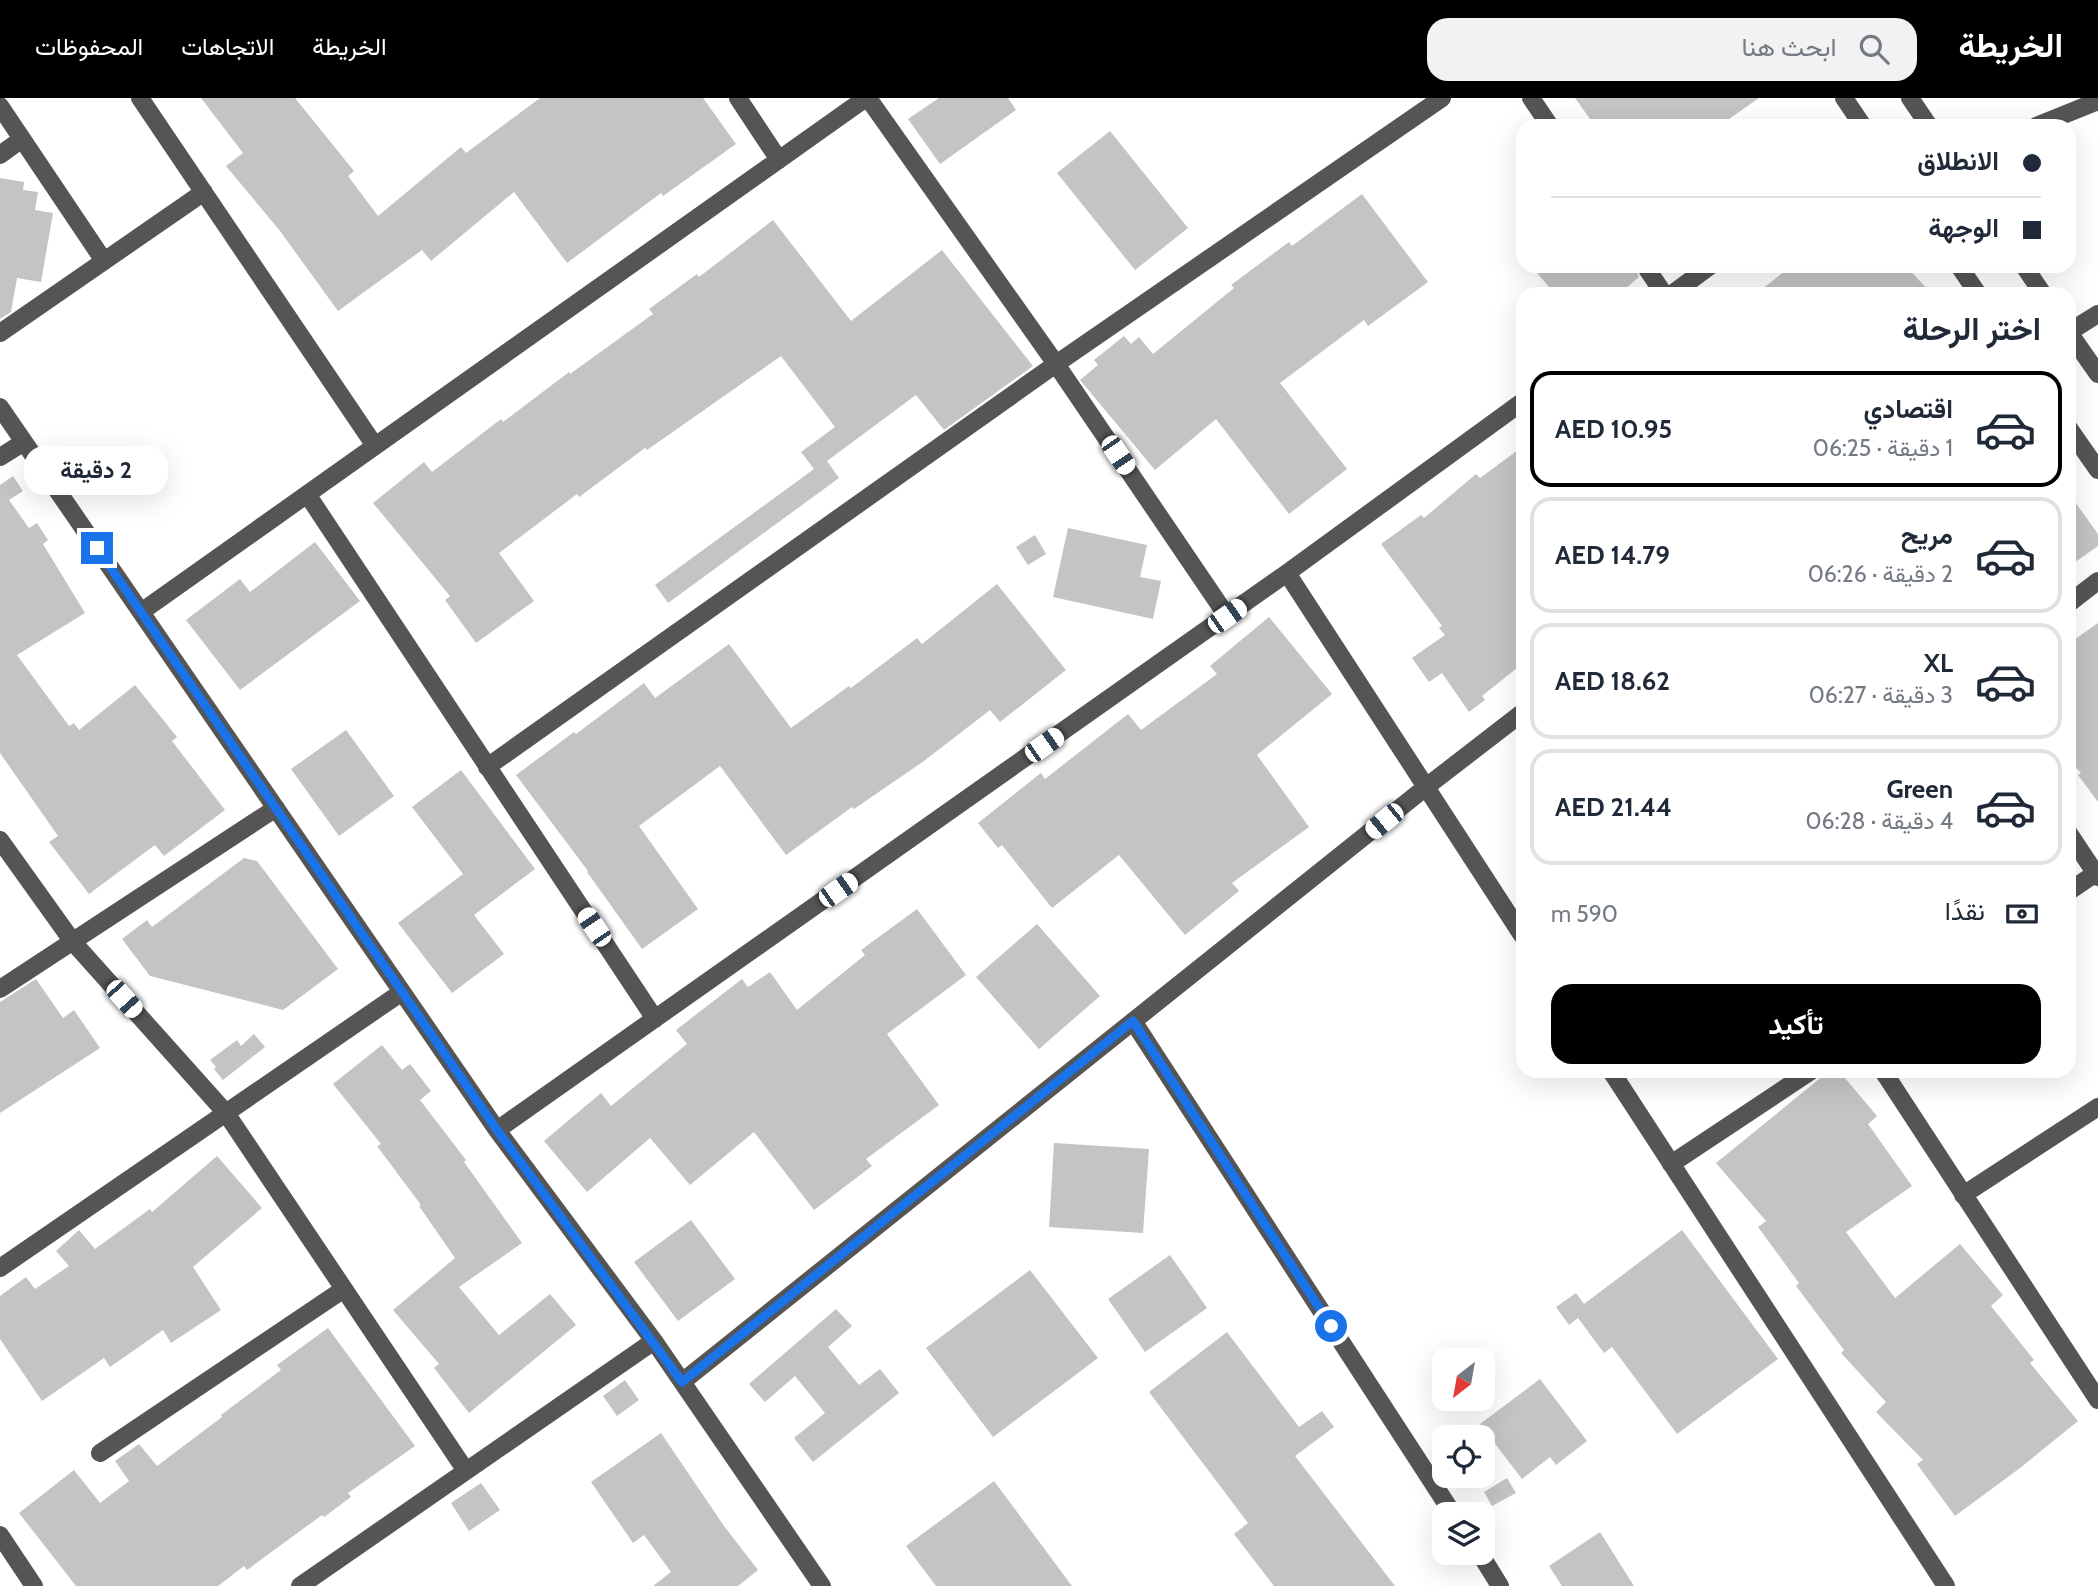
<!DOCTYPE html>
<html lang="ar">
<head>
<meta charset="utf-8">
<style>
	body { margin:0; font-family:Cabin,Vazirmatn,sans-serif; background:#f2f2f3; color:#1f2937; direction:rtl; height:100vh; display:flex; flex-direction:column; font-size:26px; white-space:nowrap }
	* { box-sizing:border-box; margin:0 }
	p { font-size:23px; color:#747a83 }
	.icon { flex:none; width:38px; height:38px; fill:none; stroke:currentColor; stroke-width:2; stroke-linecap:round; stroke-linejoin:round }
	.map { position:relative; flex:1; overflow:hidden; direction:ltr }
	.panel { position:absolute; left:1516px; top:189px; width:560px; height:791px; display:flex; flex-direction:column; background:#fff; border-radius:21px; box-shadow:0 7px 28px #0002; direction:rtl }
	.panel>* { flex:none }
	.guide { position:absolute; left:1516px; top:21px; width:560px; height:154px; border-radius:21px; box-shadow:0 7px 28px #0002; direction:rtl; display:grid; align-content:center; height:154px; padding:0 35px; background:#fff }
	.needle { width:46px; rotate:211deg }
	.tools { position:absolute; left:1432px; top:1250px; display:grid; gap:14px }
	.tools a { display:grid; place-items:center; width:63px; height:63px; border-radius:14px; background:#fff; box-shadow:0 7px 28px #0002; font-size:35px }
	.end { position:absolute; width:32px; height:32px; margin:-16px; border:9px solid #1a73e8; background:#fff; box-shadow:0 0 0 4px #fff }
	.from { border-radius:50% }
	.bubble { position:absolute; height:49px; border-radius:21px; background:#fff; box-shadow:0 7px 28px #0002; font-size:23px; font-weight:700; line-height:49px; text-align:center; direction:rtl }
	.car { position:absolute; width:21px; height:42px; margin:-21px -10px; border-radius:9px; box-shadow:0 0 5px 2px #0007; background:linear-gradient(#fff 24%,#345 0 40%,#fff 0 76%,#345 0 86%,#fff 0) }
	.guide b { display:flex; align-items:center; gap:24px; height:66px; font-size:26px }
	.guide b+b { border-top:2px solid #e0e1e3 }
	.guide i { width:18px; height:18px; background:#1f2937 }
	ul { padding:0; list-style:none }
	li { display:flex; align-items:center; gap:21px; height:116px; margin:0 14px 10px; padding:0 21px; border:4px solid #e0e1e3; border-radius:21px }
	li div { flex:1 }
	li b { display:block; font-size:26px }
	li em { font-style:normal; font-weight:700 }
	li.selected { border-color:#000 }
	li>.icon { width:63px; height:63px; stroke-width:1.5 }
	h2 { padding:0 35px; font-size:32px; line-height:84px }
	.pay { display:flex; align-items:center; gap:18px; height:77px; padding:0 35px; font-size:26px }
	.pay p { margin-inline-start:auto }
	.action { display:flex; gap:14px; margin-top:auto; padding:14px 35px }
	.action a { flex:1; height:80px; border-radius:21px; background:#000; color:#fff; font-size:28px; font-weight:700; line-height:80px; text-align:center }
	header { display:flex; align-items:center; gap:42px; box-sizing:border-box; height:98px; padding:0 35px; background:#000; color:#fff }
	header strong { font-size:33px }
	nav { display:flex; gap:38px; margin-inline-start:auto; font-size:24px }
	.search { width:490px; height:63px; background:#f2f2f3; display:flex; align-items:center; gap:18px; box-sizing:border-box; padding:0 24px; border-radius:21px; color:#747a83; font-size:26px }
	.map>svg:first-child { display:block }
	.building { fill:#c4c4c4 }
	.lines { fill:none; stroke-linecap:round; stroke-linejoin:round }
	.minor { stroke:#555; stroke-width:18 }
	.route { stroke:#1a73e8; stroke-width:9 }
</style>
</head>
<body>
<header>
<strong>الخريطة</strong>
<div class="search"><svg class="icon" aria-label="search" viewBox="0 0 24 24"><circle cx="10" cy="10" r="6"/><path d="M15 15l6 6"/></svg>ابحث هنا</div>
<nav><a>الخريطة</a><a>الاتجاهات</a><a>المحفوظات</a></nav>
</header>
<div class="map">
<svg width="2098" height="1488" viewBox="0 0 2098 1488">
	<rect width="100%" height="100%" fill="#fff"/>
	<path class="building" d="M201,0H295L354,73L348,78L378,118L461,49L466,55L540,0H703L736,46L663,98L661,95L567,165L514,94L431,163L422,152L338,213L280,133L226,68L243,55Z
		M939,0H1008L1016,12L940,66L908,21Z
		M1575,0H1759L1719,28H1595Z
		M1110,33L1188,130L1135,172L1057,75Z
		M0,80L24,84L23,92L38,94L35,112L53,115L41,184L17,180L11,214L0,221Z
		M1362,96L1428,184L1368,228L1364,222L1280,285L1347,371L1289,416L1216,321L1155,372L1080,282L1098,267L1094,262L1124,238L1131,246L1139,239L1153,256L1234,190L1231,187L1289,144L1292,148Z
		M773,122L851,223L942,152L1033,268L944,332L916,297L827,363L839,380L668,505L655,487L814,371L801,354L835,329L781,258L647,352L645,350L579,399L577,396L499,455L534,503L476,545L445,502L450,498L373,405L424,364L432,374L501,321L503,324L569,274L570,276L653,216L649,211L697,176L699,179Z
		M1531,168H1634L1639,179L1619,196H1555Z
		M1791,168H1906L1932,196H1756Z
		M1522,349V566L1482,598L1485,602L1469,614L1442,575L1429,584L1412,560L1445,537L1439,530L1442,528L1381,446L1421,417L1424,420L1476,376L1480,380Z
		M13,378L23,393L9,402L29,430L37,425L48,442L43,446L85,515L17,557L69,628L74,625L79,632L135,587L177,639L172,643L225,712L164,758L155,747L89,796L49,744L58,738L0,655V387Z
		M2068,394L2098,436V448L2068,469Z
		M1068,430L1147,447L1140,479L1161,483L1153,521L1053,499Z
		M1035,437L1046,456L1028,467L1016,449Z
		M315,444L360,503L240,592L186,522L240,481L250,494Z
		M997,486L1066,572L1000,624L990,612L924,663L854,711L852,709L786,757L720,668L639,728L698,811L642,851L587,774L588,773L516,677L574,634L576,636L644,585L655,600L729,546L791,630L849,588L851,590L917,540L922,546Z
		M1269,519L1332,596L1257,657L1309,729L1232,785L1239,793L1185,837L1119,757L1052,810L1002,747L998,750L978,725L1041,675L1045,681L1128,616L1141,632L1217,576L1210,568Z
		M2098,525V704L2078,677L2081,675L2068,661V546Z
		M346,632L394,698L339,738L291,671Z
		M461,672L535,771L474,817L504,856L452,895L398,825L463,776L412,709Z
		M244,760L257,763L338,871L283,912L150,878L122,841L147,822L152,829Z
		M917,811L966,877L887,936L939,1007L866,1061L872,1068L814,1112L754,1034L690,1087L650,1040L587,1094L544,1043L601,995L611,1008L687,946L676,932L742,881L748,889L770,874L797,912L865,857L861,852Z
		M1037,826L1100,898L1039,951L976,879Z
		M36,881L63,920L74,912L100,950L0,1015V904Z
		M254,936L265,949L223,982L214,971L216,969L210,962L237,942L241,948Z
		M382,947L402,972L410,966L431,993L420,1002L466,1062L464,1064L522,1145L459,1189L499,1237L550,1196L576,1227L469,1315L434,1270L439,1266L393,1212L455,1160L419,1108L421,1107L377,1048L381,1046L333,986Z
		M1829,973H1839L1877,1018L1868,1026L1912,1088L1846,1134L1895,1200L1960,1146L2003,1197L1991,1208L2034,1262L2030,1265L2078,1323L2020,1370L1955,1418L1917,1366L1923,1362L1876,1314L1886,1304L1841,1255L1844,1252L1796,1188L1799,1185L1758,1129L1766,1123L1716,1065Z
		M1054,1045L1149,1051L1143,1135L1049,1129Z
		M217,1058L262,1110L193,1169L221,1212L171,1245L163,1232L110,1269L104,1260L42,1303L0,1241V1198L26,1179L35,1191L69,1168L56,1153L79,1132L95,1151L150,1111L152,1114Z
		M691,1122L735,1181L678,1223L634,1164Z
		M1682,1132L1778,1261L1677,1336L1612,1249L1604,1255L1578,1220L1569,1227L1556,1209L1576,1195L1584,1206Z
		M1170,1157L1207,1210L1145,1254L1108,1201Z
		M1030,1172L1098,1260L993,1339L926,1250Z
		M836,1211L852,1228L828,1249L859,1287L880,1271L899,1295L813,1364L794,1340L825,1315L795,1278L765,1304L749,1286Z
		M328,1230L415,1348L348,1395L351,1399L324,1419L322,1417L247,1472L244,1468L218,1488H76L19,1415L74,1372L100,1405L129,1383L115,1363L139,1346L157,1368L222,1319L221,1317L281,1272L277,1267Z
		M1227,1234L1299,1329L1322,1313L1334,1329L1295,1358L1395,1488H1274L1234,1436L1248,1425L1149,1294Z
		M1540,1281L1587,1343L1556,1367L1550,1359L1522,1381L1480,1326Z
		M625,1282L639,1302L617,1318L603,1298Z
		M661,1335L724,1428L758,1472L738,1488H653L671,1474L644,1437L633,1445L591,1384Z
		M1507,1380L1516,1395L1492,1408L1484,1394Z
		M994,1383L1072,1488H936L906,1448Z
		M481,1385L500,1412L469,1433L451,1405Z
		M1600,1434L1634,1488H1562L1549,1468Z"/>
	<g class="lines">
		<path class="minor" d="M140,0L375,348
			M738,0L779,62
			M868,0L1056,266L1227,518
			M1531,0L1550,28
			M1844,0L1863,28
			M1910,0L1929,28
			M0,8L104,163
			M2036,28L2098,3
			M0,57L22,41
			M1645,168L1664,196
			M1959,168L1978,196
			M2024,168L2043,196
			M1672,196L1710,168
			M2068,233L2098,276
			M2069,234L2098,216
			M0,235L204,94
			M0,309L497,1032L654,1243L822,1488
			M2068,329L2098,372
			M0,359L24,344
			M307,396L655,921
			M1287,475L1522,837
			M2068,506L2098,483
			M141,514L866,0
			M487,669L1056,266L1442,0
			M2068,734L2098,779
			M0,742L73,844L226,1015L466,1373
			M2068,794L2096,775
			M0,891L276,710
			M1133,923L1453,1416
			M1611,973L1946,1488
			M1883,973L2098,1302
			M497,1032L1287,475L1522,304
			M1671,1066L1811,973
			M1963,1097L2098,1009
			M0,1170L402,894
			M682,1284L1426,689L1522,615
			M100,1355L344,1191
			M0,1437L34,1488
			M1479,1454L1500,1488
			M300,1488L654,1243"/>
	</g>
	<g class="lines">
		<path class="route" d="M97,450L497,1032L682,1284L1133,923L1331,1228"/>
	</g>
</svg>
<div class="tools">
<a><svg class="needle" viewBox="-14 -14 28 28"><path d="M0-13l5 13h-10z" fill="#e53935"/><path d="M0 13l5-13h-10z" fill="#747a83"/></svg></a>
<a><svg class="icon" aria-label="locate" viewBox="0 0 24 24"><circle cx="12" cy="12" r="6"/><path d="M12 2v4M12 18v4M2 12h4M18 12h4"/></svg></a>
<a><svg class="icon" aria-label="layers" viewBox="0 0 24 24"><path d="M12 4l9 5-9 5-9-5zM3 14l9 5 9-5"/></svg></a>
</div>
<i class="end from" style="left:1331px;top:1228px"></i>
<i class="end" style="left:97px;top:450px"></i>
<div class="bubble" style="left:24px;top:348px;width:144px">2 دقيقة</div>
<i class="car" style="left:1118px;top:357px;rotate:146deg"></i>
<i class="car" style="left:1227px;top:518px;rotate:55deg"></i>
<i class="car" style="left:1044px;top:647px;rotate:55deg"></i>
<i class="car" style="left:1384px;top:723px;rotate:231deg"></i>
<i class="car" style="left:838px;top:792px;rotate:55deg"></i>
<i class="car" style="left:594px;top:829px;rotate:326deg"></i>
<i class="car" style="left:124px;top:901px;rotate:138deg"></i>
<div class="guide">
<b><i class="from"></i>الانطلاق</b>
<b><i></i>الوجهة</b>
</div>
<section class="panel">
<h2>اختر الرحلة</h2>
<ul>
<li class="selected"><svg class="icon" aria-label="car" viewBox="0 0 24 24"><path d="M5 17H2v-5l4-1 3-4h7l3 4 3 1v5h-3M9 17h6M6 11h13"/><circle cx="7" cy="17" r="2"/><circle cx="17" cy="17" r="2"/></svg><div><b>اقتصادي</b><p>1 دقيقة · 06:25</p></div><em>AED 10.95</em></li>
<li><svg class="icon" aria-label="car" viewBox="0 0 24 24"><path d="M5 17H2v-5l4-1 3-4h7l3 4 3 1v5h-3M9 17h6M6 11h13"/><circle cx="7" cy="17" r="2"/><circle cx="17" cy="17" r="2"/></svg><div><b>مريح</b><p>2 دقيقة · 06:26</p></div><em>AED 14.79</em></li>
<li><svg class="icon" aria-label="car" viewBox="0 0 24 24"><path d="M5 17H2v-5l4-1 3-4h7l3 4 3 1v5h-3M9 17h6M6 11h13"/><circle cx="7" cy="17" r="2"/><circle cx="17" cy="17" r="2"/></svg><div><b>XL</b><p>3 دقيقة · 06:27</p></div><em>AED 18.62</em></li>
<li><svg class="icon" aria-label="car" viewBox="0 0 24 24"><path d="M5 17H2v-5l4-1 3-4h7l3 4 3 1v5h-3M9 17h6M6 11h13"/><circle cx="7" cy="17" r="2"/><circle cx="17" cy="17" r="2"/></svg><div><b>Green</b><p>4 دقيقة · 06:28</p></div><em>AED 21.44</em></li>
</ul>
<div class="pay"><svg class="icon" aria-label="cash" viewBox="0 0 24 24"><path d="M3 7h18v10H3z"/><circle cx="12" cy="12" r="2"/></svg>نقدًا<p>590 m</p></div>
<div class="action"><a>تأكيد</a></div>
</section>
</div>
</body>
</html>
